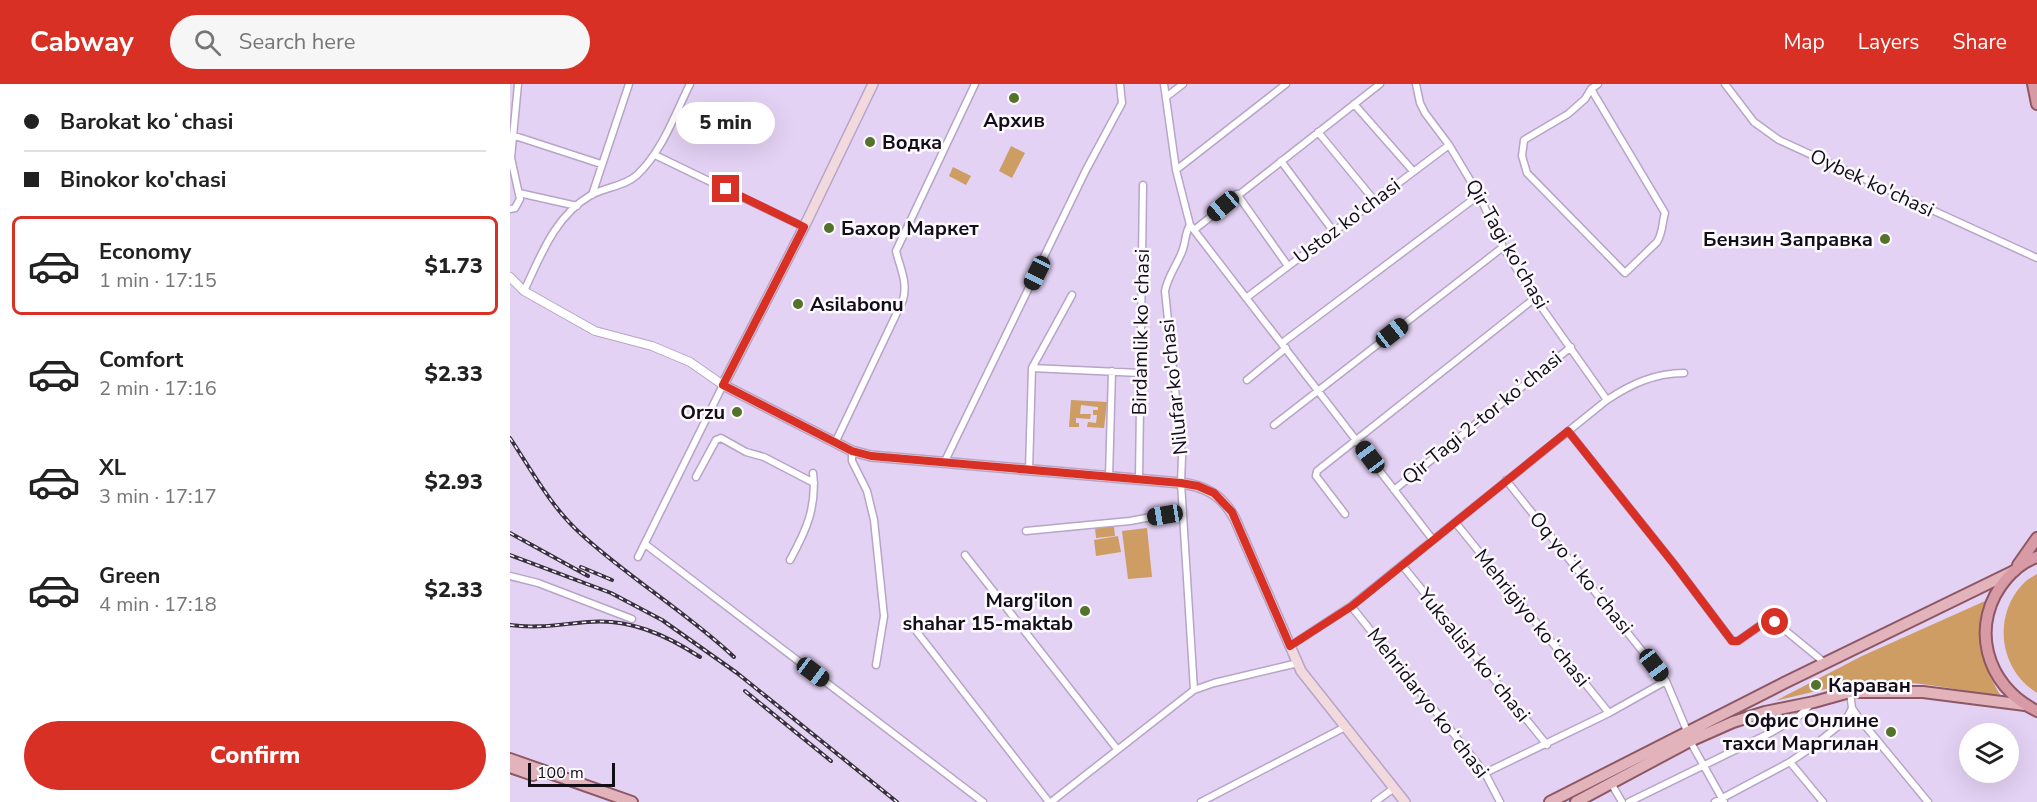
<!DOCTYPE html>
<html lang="en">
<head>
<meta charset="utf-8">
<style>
	body { margin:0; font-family:"Nunito Sans",sans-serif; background:#f6f6f6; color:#222; height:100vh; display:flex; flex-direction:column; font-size:22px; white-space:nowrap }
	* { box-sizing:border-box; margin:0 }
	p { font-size:20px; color:#767676 }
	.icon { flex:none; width:33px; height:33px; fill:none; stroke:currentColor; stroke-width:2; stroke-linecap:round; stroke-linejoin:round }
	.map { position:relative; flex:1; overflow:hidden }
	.panel { display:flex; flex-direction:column; background:#fff; width:510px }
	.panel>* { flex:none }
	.top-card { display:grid; align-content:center; height:132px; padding:0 24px; background:#fff }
	.controls { position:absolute; left:1449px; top:639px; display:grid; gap:12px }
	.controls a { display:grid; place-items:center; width:60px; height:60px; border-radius:50%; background:#fff; box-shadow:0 6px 24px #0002; font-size:30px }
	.scale { position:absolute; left:18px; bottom:15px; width:87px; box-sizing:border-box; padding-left:6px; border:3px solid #130d18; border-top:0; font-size:16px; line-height:21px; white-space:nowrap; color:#130d18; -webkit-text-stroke:4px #fcfafe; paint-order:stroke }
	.end { position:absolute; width:27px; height:27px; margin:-14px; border:8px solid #d93025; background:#fff; box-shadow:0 0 0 3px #fff }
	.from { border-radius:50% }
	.bubble { position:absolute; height:42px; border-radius:21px; background:#fff; box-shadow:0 6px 24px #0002; font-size:20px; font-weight:800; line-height:42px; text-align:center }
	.car { position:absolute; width:18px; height:36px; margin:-18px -9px; border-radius:8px; box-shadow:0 0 4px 2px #0007; background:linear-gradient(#222 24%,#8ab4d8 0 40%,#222 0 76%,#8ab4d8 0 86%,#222 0) }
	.top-card b { display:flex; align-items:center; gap:21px; height:57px; font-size:22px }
	.top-card b+b { border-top:2px solid #e0e0e0 }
	.top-card i { width:15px; height:15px; background:#222 }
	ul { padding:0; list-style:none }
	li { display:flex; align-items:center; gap:18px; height:99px; margin:0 12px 9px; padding:0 12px; border:3px solid transparent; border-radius:9px }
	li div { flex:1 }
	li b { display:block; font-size:22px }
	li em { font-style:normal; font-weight:800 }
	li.current { border-color:#d93025 }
	li>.icon { width:54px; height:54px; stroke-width:1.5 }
	.button { display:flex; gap:12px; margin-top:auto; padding:12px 24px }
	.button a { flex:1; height:69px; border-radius:36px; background:#d93025; color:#fff; font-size:24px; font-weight:800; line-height:69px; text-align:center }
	header { display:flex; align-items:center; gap:36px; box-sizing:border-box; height:84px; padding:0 30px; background:#d93025; color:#fff }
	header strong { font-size:28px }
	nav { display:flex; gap:33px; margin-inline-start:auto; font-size:21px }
	.search { width:420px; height:54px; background:#f6f6f6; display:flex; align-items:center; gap:15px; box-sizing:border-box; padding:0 21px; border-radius:33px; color:#767676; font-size:22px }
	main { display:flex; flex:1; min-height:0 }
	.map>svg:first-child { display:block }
	.green { fill:#ce9d63 }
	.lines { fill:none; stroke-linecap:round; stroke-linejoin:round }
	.minor-casing { stroke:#b7a4c6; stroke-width:9 }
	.tertiary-casing { stroke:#b7a4c6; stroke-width:10 }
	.secondary-casing { stroke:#b7a4c6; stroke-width:12 }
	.primary-casing { stroke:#8d5864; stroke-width:14 }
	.trunk-casing { stroke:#8d5864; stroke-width:14 }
	.minor { stroke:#fff; stroke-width:6 }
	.tertiary { stroke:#fff; stroke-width:8 }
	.secondary { stroke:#f1d9dd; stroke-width:9 }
	.primary { stroke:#e2b3bb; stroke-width:10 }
	.trunk { stroke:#d89aa4; stroke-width:10 }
	.rail-casing { stroke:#38303f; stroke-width:4 }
	.rail { stroke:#fcfafe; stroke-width:1.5; stroke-dasharray:4.5; stroke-linecap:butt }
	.route { stroke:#d93025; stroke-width:8 }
	.poi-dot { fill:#53732a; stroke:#fcfafe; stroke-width:2 }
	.labels { text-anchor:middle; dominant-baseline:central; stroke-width:5; stroke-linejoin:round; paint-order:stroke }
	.poi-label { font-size:20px; font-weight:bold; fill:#130d18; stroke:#fcfafe; text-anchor:start }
	.street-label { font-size:20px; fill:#130d18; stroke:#fcfafe }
</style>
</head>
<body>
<header>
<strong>Cabway</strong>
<div class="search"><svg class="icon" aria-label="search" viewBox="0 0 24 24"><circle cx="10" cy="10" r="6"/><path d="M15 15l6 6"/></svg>Search here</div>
<nav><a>Map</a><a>Layers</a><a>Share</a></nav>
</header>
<main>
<section class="panel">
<div class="top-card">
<b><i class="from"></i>Barokat koʻchasi</b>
<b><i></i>Binokor ko'chasi</b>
</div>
<ul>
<li class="current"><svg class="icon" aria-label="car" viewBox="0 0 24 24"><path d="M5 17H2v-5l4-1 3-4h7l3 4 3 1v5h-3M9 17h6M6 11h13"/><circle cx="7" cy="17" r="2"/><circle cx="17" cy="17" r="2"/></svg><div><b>Economy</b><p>1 min · 17:15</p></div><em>$1.73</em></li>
<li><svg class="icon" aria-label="car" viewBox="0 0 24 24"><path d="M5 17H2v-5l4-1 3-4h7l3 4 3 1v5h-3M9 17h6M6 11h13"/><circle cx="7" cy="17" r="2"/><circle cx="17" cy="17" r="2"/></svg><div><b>Comfort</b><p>2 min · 17:16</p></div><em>$2.33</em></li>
<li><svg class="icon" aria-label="car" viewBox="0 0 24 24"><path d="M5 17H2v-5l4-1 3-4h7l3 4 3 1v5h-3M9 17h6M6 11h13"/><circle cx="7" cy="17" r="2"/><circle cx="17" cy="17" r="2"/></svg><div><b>XL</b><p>3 min · 17:17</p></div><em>$2.93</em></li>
<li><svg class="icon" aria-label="car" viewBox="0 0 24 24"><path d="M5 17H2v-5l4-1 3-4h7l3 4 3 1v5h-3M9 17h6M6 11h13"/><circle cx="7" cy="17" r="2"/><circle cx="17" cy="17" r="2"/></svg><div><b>Green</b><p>4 min · 17:18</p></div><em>$2.33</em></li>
</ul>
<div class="button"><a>Confirm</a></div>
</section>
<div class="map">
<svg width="1527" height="718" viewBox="0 0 1527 718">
	<rect width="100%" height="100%" fill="#e4d2f4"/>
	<path class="green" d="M501,62L515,69L502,94L489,87Z
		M443,83L461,92L456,101L439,92Z
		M561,316L597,318L594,344L577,343L578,338L586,339L587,331H583V326H588V323L571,321L570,330H581L580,335L566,334V339H569V343H559Z
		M604,442L605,452L586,454L585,444Z
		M637,444L642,493L618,495L612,447Z
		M608,452L611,468L586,472L584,456Z
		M1527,490V609C1490,586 1482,534 1512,501C1516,496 1522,493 1527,490Z
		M1475,517C1465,559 1471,578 1492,614C1455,607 1417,598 1378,598C1340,598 1302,608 1265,617L1352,572Z"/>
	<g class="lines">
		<g class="minor-casing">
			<path id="minor" d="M654,0L666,86L680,141L923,456
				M906,0L910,19L915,29L939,61L969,111L993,163L1025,214L1097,316
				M1215,0L1244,38L1269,56L1527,174
				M1081,5L1155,129C1152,138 1153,149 1147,158L1115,189L1017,89L1012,72L1014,56L1058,30L1075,15L1081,5L1088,0
				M656,13L673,0
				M844,20L903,87
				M808,48L864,116
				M2,51L91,80
				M145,71L294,143
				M771,77L824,148
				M666,86L776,0
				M9,109L67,122
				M727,110L778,182
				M82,111L119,0
				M0,125L5,124L10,115L1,74L8,0
				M680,141C675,149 676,156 673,165C668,180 658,191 655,207L672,372L671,399L684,606
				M684,146L870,0
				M14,207C31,171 45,132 81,111C96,103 115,102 127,91C152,68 165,30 180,0
				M736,214L939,61
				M772,259L969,111
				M522,284L562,211
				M737,296L776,264
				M764,341L993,163
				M1058,347L1164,480L1222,557H1228L1258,536L1265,538L1315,579
				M325,359L393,216C398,198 390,184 386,167L465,0
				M342,367V377L357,407L364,436L374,532L366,581
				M434,379L576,86L612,19L610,0
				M519,386L522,284L630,289
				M186,393L206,356L211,354L236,368L254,373L304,399
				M599,393L602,287
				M629,395L633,101
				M996,396L1156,597L1177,647
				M884,406L1061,263
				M835,430L806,392L807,387L1025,214
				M945,438L1099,629
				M516,447L620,437L673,427
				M135,460L473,718
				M455,471L607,665
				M128,473L213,301
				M280,476C296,447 307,423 303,389
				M892,481L1037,661
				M0,492L28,499L122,535
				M841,522L975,689L990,718
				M407,548L539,718
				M780,562L841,522L1097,316C1121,300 1145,289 1174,289
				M1340,608L1342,624L1348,633L1418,718
				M1180,657L1214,718
				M1280,678L1313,718
				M975,689L1099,629L1156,597
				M1101,699L1112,718
				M541,718L684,606L704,599L788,579
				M691,718L835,643
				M865,718L884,704
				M1119,718L1262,648L1289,632L1300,621
				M1205,718L1280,678L1302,663L1336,636L1342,624"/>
		</g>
		<g class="tertiary-casing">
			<path id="tertiary" d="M0,193L14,207L85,247L142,262L180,278L213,301"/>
		</g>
		<g class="secondary-casing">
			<path id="secondary" d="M363,0L294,143L213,301L342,367L361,372L671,399C696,402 713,412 725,435L791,587L895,718"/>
		</g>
		<g class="primary-casing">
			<path id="primary" d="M0,675L122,718
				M0,683L23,691
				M1040,718L1274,599L1504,487
				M1066,718L1180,657L1223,638L1255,628L1304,618L1340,608H1413L1515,621"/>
		</g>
		<g class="trunk-casing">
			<path id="trunk" d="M1523,0L1527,20
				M1527,473C1515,477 1505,485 1497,494C1458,539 1475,602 1527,627
				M1508,481L1527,454"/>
		</g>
		<use href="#minor" class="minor"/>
		<use href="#tertiary" class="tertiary"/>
		<use href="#secondary" class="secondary"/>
		<use href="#primary" class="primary"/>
		<use href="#trunk" class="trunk"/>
		<g class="rail-casing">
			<path id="rail" d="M0,354C22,387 41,423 71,450C119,494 176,528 224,573
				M0,449L78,492
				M0,471L101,509L152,536L227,589L387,718
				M71,483L102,496
				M0,541C26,545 52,540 78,538C119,534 156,551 190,573
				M235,607L321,677"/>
		</g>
		<use href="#rail" class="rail"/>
	</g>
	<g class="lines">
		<path class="route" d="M216,105L294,143L213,301L342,367L361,372L671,399L688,402L704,409L722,428L780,562L842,522L1058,347L1164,480L1222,557H1228L1258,536L1265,538"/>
	</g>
	<g class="poi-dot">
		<circle cx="504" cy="14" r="6"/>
		<circle cx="360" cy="58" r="6"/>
		<circle cx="319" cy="144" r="6"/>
		<circle cx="1375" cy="155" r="6"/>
		<circle cx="288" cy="220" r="6"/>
		<circle cx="227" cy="328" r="6"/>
		<circle cx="575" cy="527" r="6"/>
		<circle cx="1306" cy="601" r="6"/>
		<circle cx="1381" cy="648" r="6"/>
	</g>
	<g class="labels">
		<g class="poi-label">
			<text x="504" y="36" text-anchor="middle">Архив</text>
			<text x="372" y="58">Водка</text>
			<text x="331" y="144">Бахор Маркет</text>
			<text x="1363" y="155" text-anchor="end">Бензин Заправка</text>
			<text x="300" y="220">Asilabonu</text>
			<text x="215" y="328" text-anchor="end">Orzu</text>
			<text x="563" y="516" text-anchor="end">Marg'ilon<tspan x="563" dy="23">shahar 15-maktab</tspan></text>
			<text x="1318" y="601">Караван</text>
			<text x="1369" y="636" text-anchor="end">Офис Онлине<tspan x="1369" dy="23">тахси Маргилан</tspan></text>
		</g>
		<g class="street-label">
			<text transform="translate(1362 99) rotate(25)">Oybek ko'chasi</text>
			<text transform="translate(837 137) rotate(-37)">Ustoz ko'chasi</text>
			<text transform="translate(997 160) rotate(60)">Qir Tagi ko'chasi</text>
			<text transform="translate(631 248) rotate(-89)">Birdamlik koʻchasi</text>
			<text transform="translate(664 303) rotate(-96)">Nilufar ko'chasi</text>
			<text transform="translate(972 334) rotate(-39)">Qir Tagi 2-tor koʼchasi</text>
			<text transform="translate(1071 489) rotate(51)">Oq yoʻl koʻchasi</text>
			<text transform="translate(1022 534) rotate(51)">Mehrigiyo koʻchasi</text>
			<text transform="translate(964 571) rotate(51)">Yuksalish koʻchasi</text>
			<text transform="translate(918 619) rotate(52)">Mehridaryo koʻchasi</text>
		</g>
	</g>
</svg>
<div class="controls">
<a><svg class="icon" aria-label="layers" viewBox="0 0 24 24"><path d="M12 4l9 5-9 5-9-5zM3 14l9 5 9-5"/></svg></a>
</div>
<div class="scale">100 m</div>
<i class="end from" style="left:1265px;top:538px"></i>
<i class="end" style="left:216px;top:105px"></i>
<div class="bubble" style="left:166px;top:18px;width:99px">5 min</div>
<i class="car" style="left:713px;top:122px;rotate:230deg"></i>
<i class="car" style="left:527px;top:189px;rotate:206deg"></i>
<i class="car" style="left:882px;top:249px;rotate:52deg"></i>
<i class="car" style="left:860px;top:373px;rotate:323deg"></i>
<i class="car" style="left:655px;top:431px;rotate:261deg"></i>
<i class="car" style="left:1144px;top:581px;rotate:143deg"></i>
<i class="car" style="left:303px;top:588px;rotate:127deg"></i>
</div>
</main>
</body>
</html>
